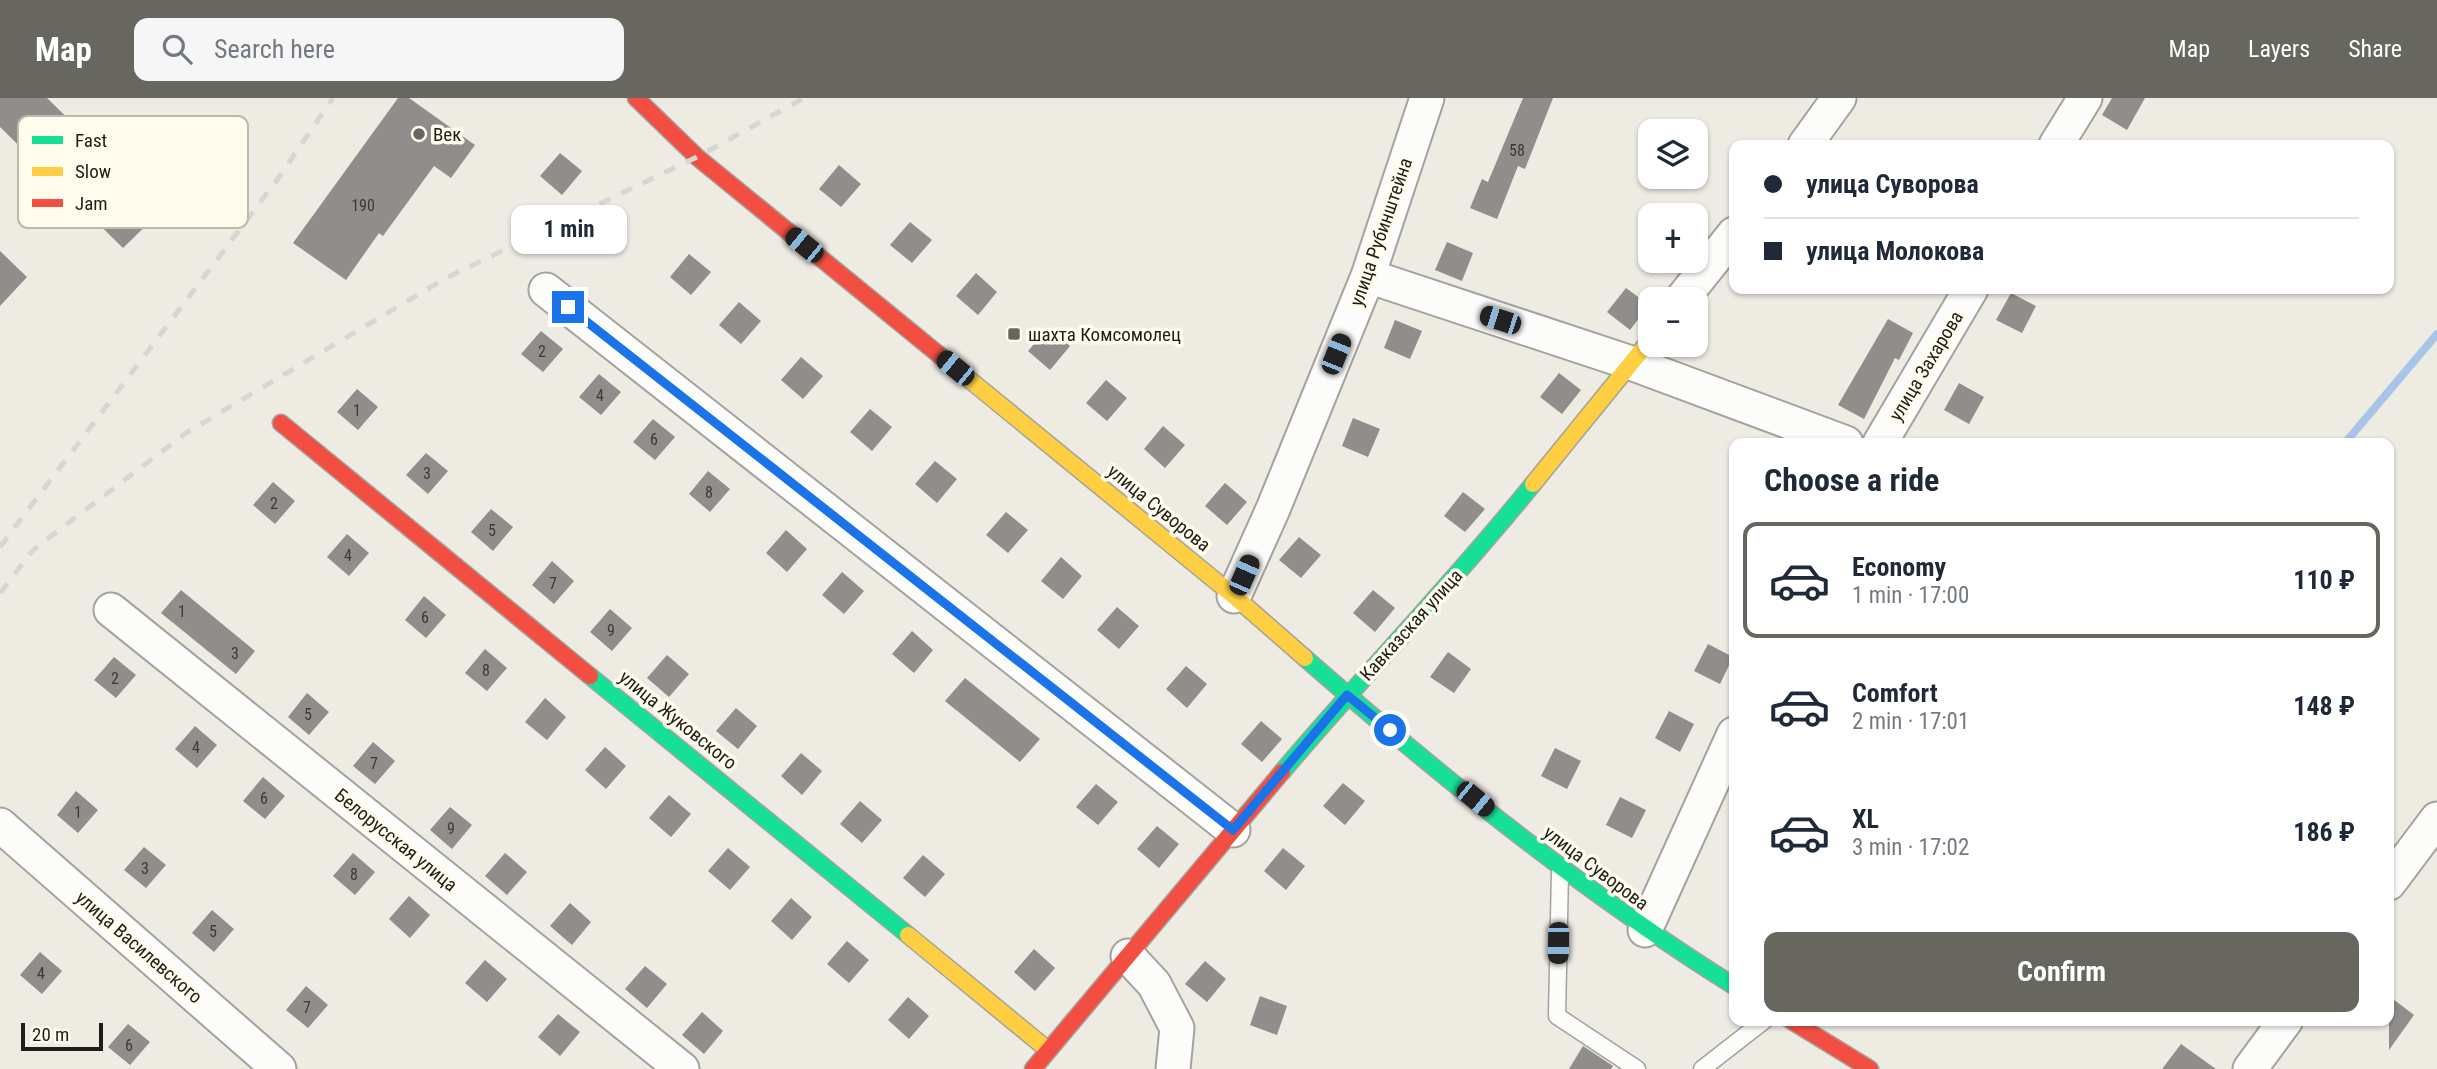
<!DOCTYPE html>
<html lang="en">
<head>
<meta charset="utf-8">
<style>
	body { margin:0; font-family:"Roboto Condensed",sans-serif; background:#f6f6f7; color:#1f2937; height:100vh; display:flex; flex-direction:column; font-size:26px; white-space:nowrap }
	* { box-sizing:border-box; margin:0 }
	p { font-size:23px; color:#747a83 }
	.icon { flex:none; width:38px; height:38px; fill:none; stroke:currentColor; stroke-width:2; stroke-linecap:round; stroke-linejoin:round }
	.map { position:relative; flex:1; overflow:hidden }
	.side { position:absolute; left:1729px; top:340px; width:665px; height:588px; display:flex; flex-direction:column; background:#fff; border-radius:14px; box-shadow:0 2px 5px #0004 }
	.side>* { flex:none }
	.hud { position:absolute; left:1729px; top:42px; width:665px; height:154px; border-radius:14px; box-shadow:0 2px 5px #0004; display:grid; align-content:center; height:154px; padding:0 35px; background:#fff }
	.controls { position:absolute; left:1638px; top:21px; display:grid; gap:14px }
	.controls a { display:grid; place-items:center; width:70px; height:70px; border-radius:14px; background:#fff; box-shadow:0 2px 5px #0004; font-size:35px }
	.scale { position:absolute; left:21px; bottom:18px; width:82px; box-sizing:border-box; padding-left:7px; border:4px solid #1f1e18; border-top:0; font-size:19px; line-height:24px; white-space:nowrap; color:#1f1e18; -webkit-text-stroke:5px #fffbed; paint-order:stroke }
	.end { position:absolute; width:32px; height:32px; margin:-16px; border:9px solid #1a73e8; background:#fff; box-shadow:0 0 0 4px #fff }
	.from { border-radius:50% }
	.bubble { position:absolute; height:49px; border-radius:14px; background:#fff; box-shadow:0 2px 5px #0004; font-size:23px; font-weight:700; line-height:49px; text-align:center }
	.car { position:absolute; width:21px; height:42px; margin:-21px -10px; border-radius:9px; box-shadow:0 0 5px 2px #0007; background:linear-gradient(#222 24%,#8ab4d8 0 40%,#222 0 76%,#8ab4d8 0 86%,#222 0) }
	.hud b { display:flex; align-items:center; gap:24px; height:66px; font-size:26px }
	.hud b+b { border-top:2px solid #e0e1e3 }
	.hud i { width:18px; height:18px; background:#1f2937 }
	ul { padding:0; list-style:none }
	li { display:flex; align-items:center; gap:21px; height:116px; margin:0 14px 10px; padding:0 21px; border:4px solid transparent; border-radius:14px }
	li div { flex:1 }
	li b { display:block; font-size:26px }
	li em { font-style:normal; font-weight:700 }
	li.selected { border-color:#67665f }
	li>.icon { width:63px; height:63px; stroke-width:1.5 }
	h2 { padding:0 35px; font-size:32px; line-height:84px }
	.cta { display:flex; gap:14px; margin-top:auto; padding:14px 35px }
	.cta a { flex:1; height:80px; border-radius:14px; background:#67665f; color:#fff; font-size:28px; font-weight:700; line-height:80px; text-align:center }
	header { display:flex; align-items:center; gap:42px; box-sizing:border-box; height:98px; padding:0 35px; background:#67665f; color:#fff }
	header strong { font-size:33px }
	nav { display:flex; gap:38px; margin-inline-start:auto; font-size:24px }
	.search { width:490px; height:63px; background:#f6f6f7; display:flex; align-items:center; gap:18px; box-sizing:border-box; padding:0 24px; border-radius:14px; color:#747a83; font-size:26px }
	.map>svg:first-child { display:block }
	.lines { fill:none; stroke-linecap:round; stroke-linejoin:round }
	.stream { stroke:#a8c5e9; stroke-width:8 }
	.building { fill:#908d8b }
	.lane-casing { stroke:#a4a29c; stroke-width:19 }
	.street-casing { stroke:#a4a29c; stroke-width:37 }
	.fast-casing { stroke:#a4a29c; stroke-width:19 }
	.slow-casing { stroke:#a4a29c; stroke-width:19 }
	.jam-casing { stroke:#a4a29c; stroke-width:19 }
	.lane { stroke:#fcfcfb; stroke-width:16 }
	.street { stroke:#fcfcfb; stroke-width:33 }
	.fast { stroke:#16e098; stroke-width:16 }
	.slow { stroke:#ffcf43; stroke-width:16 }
	.jam { stroke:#f24e42; stroke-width:16 }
	.rail { stroke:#d6d6d3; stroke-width:5; stroke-dasharray:12 12; stroke-linecap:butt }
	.route { stroke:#1a73e8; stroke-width:9 }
	.poi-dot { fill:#67665f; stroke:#fffbed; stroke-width:2.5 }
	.labels { text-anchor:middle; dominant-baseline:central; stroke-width:7; stroke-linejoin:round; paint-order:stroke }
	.number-label { font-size:16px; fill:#3b3a35 }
	.poi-label { font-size:19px; fill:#1f1e18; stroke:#fffbed; text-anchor:start }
	.street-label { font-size:19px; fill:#1f1e18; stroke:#fffbed }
	.key { fill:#fffbed; stroke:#bcb9ad; stroke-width:2 }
	.key-label { font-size:19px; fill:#1f1e18 }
</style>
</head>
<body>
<header>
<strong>Map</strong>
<div class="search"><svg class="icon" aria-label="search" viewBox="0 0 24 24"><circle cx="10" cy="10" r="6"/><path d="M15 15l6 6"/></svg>Search here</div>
<nav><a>Map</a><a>Layers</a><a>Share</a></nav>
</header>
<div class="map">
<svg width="2437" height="971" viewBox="0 0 2437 971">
	<rect width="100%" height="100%" fill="#edebe2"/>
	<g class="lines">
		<path class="stream" d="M2345,345L2437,236"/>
	</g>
	<path class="building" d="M0,0H47L162,112L123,150L0,29Z
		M398,0H409L475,47L451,80L434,68L383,138L379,135L346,182L293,145Z
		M1523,0H1553L1525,71L1518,68L1497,121L1470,110L1482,81L1488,84Z
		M2112,0H2145L2127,32L2102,17Z
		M560,55L582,73L562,97L540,78Z
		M839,67L861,86L841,109L819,91Z
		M910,124L932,142L912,165L890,147Z
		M1447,144L1473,155L1462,183L1435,172Z
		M0,153L27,179L0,208Z
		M689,156L711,174L691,197L670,179Z
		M976,175L997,194L978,217L956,198Z
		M1626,190L1649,207L1630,232L1607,214Z
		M2011,195L2036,208L2022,235L1996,222Z
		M739,204L761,223L741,246L719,227Z
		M1888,221L1913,235L1899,262L1895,260L1864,321L1838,307Z
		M1395,222L1422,233L1410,261L1384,250Z
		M1048,230L1070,248L1050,272L1028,253Z
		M541,233L563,251L543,274L521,256Z
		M801,259L823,278L803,301L781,282Z
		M1559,275L1581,292L1562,316L1540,299Z
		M599,276L621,294L601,317L579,299Z
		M1106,282L1127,300L1107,323L1086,305Z
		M1959,285L1984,299L1969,326L1944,312Z
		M357,291L378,309L358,332L337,314Z
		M870,311L892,329L872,353L850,334Z
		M1353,320L1380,331L1368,359L1342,348Z
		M653,321L675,339L655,362L633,344Z
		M1163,328L1185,347L1165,370L1144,351Z
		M426,355L448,373L428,396L406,377Z
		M935,363L957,381L937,405L915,386Z
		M708,373L730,391L710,414L689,396Z
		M273,384L295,403L275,426L253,407Z
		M1225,385L1247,404L1227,427L1205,408Z
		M1463,394L1485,411L1465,434L1444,418Z
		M491,411L513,429L493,453L471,434Z
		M1006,414L1028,432L1008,455L986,437Z
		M786,432L807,451L787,474L766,455Z
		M347,436L369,455L349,478L327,459Z
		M1299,439L1321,457L1301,480L1279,462Z
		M1061,459L1082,478L1063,501L1041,483Z
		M552,463L574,483L554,506L532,487Z
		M842,474L864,493L844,516L822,497Z
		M181,492L255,553L236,576L161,515Z
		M1373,492L1395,510L1375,534L1353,515Z
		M424,498L446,517L426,540L405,522Z
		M1117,509L1139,528L1119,551L1097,532Z
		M610,511L632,530L612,553L590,534Z
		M912,533L933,552L914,575L892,556Z
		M1708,546L1733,559L1720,586L1694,573Z
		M485,551L507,570L487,593L465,575Z
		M1448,554L1471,571L1454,595L1430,579Z
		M667,557L689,576L669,599L647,580Z
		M114,559L136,577L116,600L94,582Z
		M1186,568L1207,586L1187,610L1166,591Z
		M965,580L1040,641L1020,664L945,603Z
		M307,595L329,614L309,637L288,619Z
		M545,600L566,619L547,642L525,624Z
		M736,610L757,628L738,651L716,633Z
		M1669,613L1694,626L1680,654L1655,640Z
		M1261,623L1282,641L1262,664L1241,646Z
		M195,628L217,647L197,670L175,651Z
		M373,644L395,663L375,686L353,668Z
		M605,649L626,668L606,691L585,672Z
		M1555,650L1581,663L1567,691L1541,678Z
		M801,655L822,673L802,697L781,678Z
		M263,679L285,698L265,721L243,703Z
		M1343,685L1365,703L1345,727L1323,708Z
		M1096,686L1118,704L1098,727L1076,709Z
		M76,693L98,712L78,735L57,717Z
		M669,697L691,716L671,739L649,720Z
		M1620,699L1646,712L1632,740L1606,727Z
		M860,703L882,722L862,745L840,726Z
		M450,709L472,727L452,751L430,732Z
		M1157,728L1179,746L1159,770L1137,751Z
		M144,749L166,767L146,790L124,772Z
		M728,750L750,769L730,792L708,773Z
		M1283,750L1305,768L1286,792L1264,773Z
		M353,755L375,774L355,797L333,778Z
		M505,755L527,774L507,797L485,778Z
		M923,757L945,776L925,799L903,780Z
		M409,798L430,817L410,840L389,821Z
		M791,800L812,819L792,842L771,823Z
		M570,805L591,824L572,847L550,828Z
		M212,812L234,831L214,854L192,835Z
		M847,843L869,862L849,885L827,866Z
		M1034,851L1055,870L1035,893L1014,874Z
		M40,854L62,873L42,896L20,877Z
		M485,862L507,881L487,904L465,885Z
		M1205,863L1226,881L1207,904L1185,886Z
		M645,868L667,886L647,910L625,891Z
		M306,888L328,907L308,930L286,912Z
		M1260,898L1287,908L1277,937L1250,927Z
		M2389,898L2414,917L2389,952Z
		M908,899L929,918L909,941L888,922Z
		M702,914L723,933L704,956L682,937Z
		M558,916L580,934L560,958L538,939Z
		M128,926L150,944L130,967L108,949Z
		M2181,946L2216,971H2162Z
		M1583,948L1613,968L1611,971H1569Z"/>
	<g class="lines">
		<g class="lane-casing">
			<path id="lane" d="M1560,773L1557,918L1637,971
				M1702,971L1765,922"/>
		</g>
		<g class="street-casing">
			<path id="street" d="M1805,47L1839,0
				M2056,47L2085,0
				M1368,178L1631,265L1846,345
				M546,192L1233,732
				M1682,201L1734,136
				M1880,345L1971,191
				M1234,498L1273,411L1368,178L1427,0
				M111,512L682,971
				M0,727L279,971
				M2389,785L2437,721
				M1645,832L1734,636
				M1128,858L1154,886L1177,930L1173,971
				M2250,971L2286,922"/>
		</g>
		<g class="fast-casing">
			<path id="fast" d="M1305,560C1441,679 1581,792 1734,888
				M590,578L908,837
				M1282,674C1364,577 1453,485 1533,386"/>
		</g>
		<g class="slow-casing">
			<path id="slow" d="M965,278L1234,498L1305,560
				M1533,386L1650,242
				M908,837L1048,952"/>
		</g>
		<g class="jam-casing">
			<path id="jam" d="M636,0L697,59L965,278
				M281,325L590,578
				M1790,922L1870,971
				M1033,971L1282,674"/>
		</g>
		<use href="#lane" class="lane"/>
		<use href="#street" class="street"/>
		<use href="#fast" class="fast"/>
		<use href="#slow" class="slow"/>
		<use href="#jam" class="jam"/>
		<path class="rail" d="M0,449L277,82L333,0
			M0,495L33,452L186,335L446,180L697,59L804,0"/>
	</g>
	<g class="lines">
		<path class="route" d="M568,209L1233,732L1347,597L1390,632"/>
	</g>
	<g class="poi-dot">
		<circle cx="419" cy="36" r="7"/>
		<rect x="1007" y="229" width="14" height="14" rx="3.5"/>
	</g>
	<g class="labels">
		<g class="number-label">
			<text x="1517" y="52">58</text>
			<text x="363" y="107">190</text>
			<text x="542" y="253">2</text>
			<text x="600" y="297">4</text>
			<text x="357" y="312">1</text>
			<text x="654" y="341">6</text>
			<text x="427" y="375">3</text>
			<text x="709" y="394">8</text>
			<text x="274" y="405">2</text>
			<text x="492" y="432">5</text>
			<text x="348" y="457">4</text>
			<text x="553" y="485">7</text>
			<text x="182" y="513">1</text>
			<text x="425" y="519">6</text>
			<text x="611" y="532">9</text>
			<text x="235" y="555">3</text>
			<text x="486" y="572">8</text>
			<text x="115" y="580">2</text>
			<text x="308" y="616">5</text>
			<text x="196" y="649">4</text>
			<text x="374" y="665">7</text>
			<text x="264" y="700">6</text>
			<text x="78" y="714">1</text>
			<text x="451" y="730">9</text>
			<text x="145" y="770">3</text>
			<text x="354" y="776">8</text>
			<text x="213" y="833">5</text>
			<text x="41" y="875">4</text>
			<text x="307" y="909">7</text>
			<text x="129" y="947">6</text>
		</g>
		<g class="poi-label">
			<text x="433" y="36">Век</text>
			<text x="1028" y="236">шахта Комсомолец</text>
		</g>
		<g class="street-label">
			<text transform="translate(1381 134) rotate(-71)">улица Рубинштейна</text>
			<text transform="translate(1926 268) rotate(-59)">улица Захарова</text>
			<text transform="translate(1159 410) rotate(39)">улица Суворова</text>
			<text transform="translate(1411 527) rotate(-48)">Кавказская улица</text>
			<text transform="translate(678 622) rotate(39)">улица Жуковского</text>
			<text transform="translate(396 742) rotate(39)">Белорусская улица</text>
			<text transform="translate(1596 770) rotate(37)">улица Суворова</text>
			<text transform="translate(139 849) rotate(41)">улица Василевского</text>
		</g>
	</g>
	<rect x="18" y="18" width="230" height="112" rx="10" class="key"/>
	<rect x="32" y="38" width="31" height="8" fill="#16e098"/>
	<rect x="32" y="69" width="31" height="9" fill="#ffcf43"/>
	<rect x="32" y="101" width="31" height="8" fill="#f24e42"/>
	<g class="key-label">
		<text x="75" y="49">Fast</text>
		<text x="75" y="80">Slow</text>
		<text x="75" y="112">Jam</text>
	</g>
</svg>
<div class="controls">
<a><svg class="icon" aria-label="layers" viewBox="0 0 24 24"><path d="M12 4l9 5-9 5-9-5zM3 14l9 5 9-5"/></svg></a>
<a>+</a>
<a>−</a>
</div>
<div class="scale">20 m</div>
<i class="end from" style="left:1390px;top:632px"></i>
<i class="end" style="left:568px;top:209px"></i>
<div class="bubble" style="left:511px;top:107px;width:116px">1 min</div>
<i class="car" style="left:804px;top:147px;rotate:309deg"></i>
<i class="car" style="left:1500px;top:222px;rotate:288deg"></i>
<i class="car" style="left:1336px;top:256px;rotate:22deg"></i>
<i class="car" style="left:955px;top:270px;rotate:309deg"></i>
<i class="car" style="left:1244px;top:477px;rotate:24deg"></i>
<i class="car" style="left:1475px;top:701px;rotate:129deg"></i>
<i class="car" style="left:1558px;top:845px;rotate:181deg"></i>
<div class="hud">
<b><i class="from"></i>улица Суворова</b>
<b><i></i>улица Молокова</b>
</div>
<section class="side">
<h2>Choose a ride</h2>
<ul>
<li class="selected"><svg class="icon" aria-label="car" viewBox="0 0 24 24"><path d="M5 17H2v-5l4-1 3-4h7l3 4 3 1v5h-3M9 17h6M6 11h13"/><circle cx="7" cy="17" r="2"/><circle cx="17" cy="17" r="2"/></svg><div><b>Economy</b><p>1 min · 17:00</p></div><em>110 ₽</em></li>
<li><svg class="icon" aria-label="car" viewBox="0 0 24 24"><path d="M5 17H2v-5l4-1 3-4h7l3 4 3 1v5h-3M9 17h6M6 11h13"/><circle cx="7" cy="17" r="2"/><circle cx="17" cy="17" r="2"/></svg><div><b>Comfort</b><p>2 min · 17:01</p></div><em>148 ₽</em></li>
<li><svg class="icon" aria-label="car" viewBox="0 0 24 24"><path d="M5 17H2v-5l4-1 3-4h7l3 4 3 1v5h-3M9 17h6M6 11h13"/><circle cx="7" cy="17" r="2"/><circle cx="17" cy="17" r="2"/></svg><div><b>XL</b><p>3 min · 17:02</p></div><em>186 ₽</em></li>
</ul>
<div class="cta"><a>Confirm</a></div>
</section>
</div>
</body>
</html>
